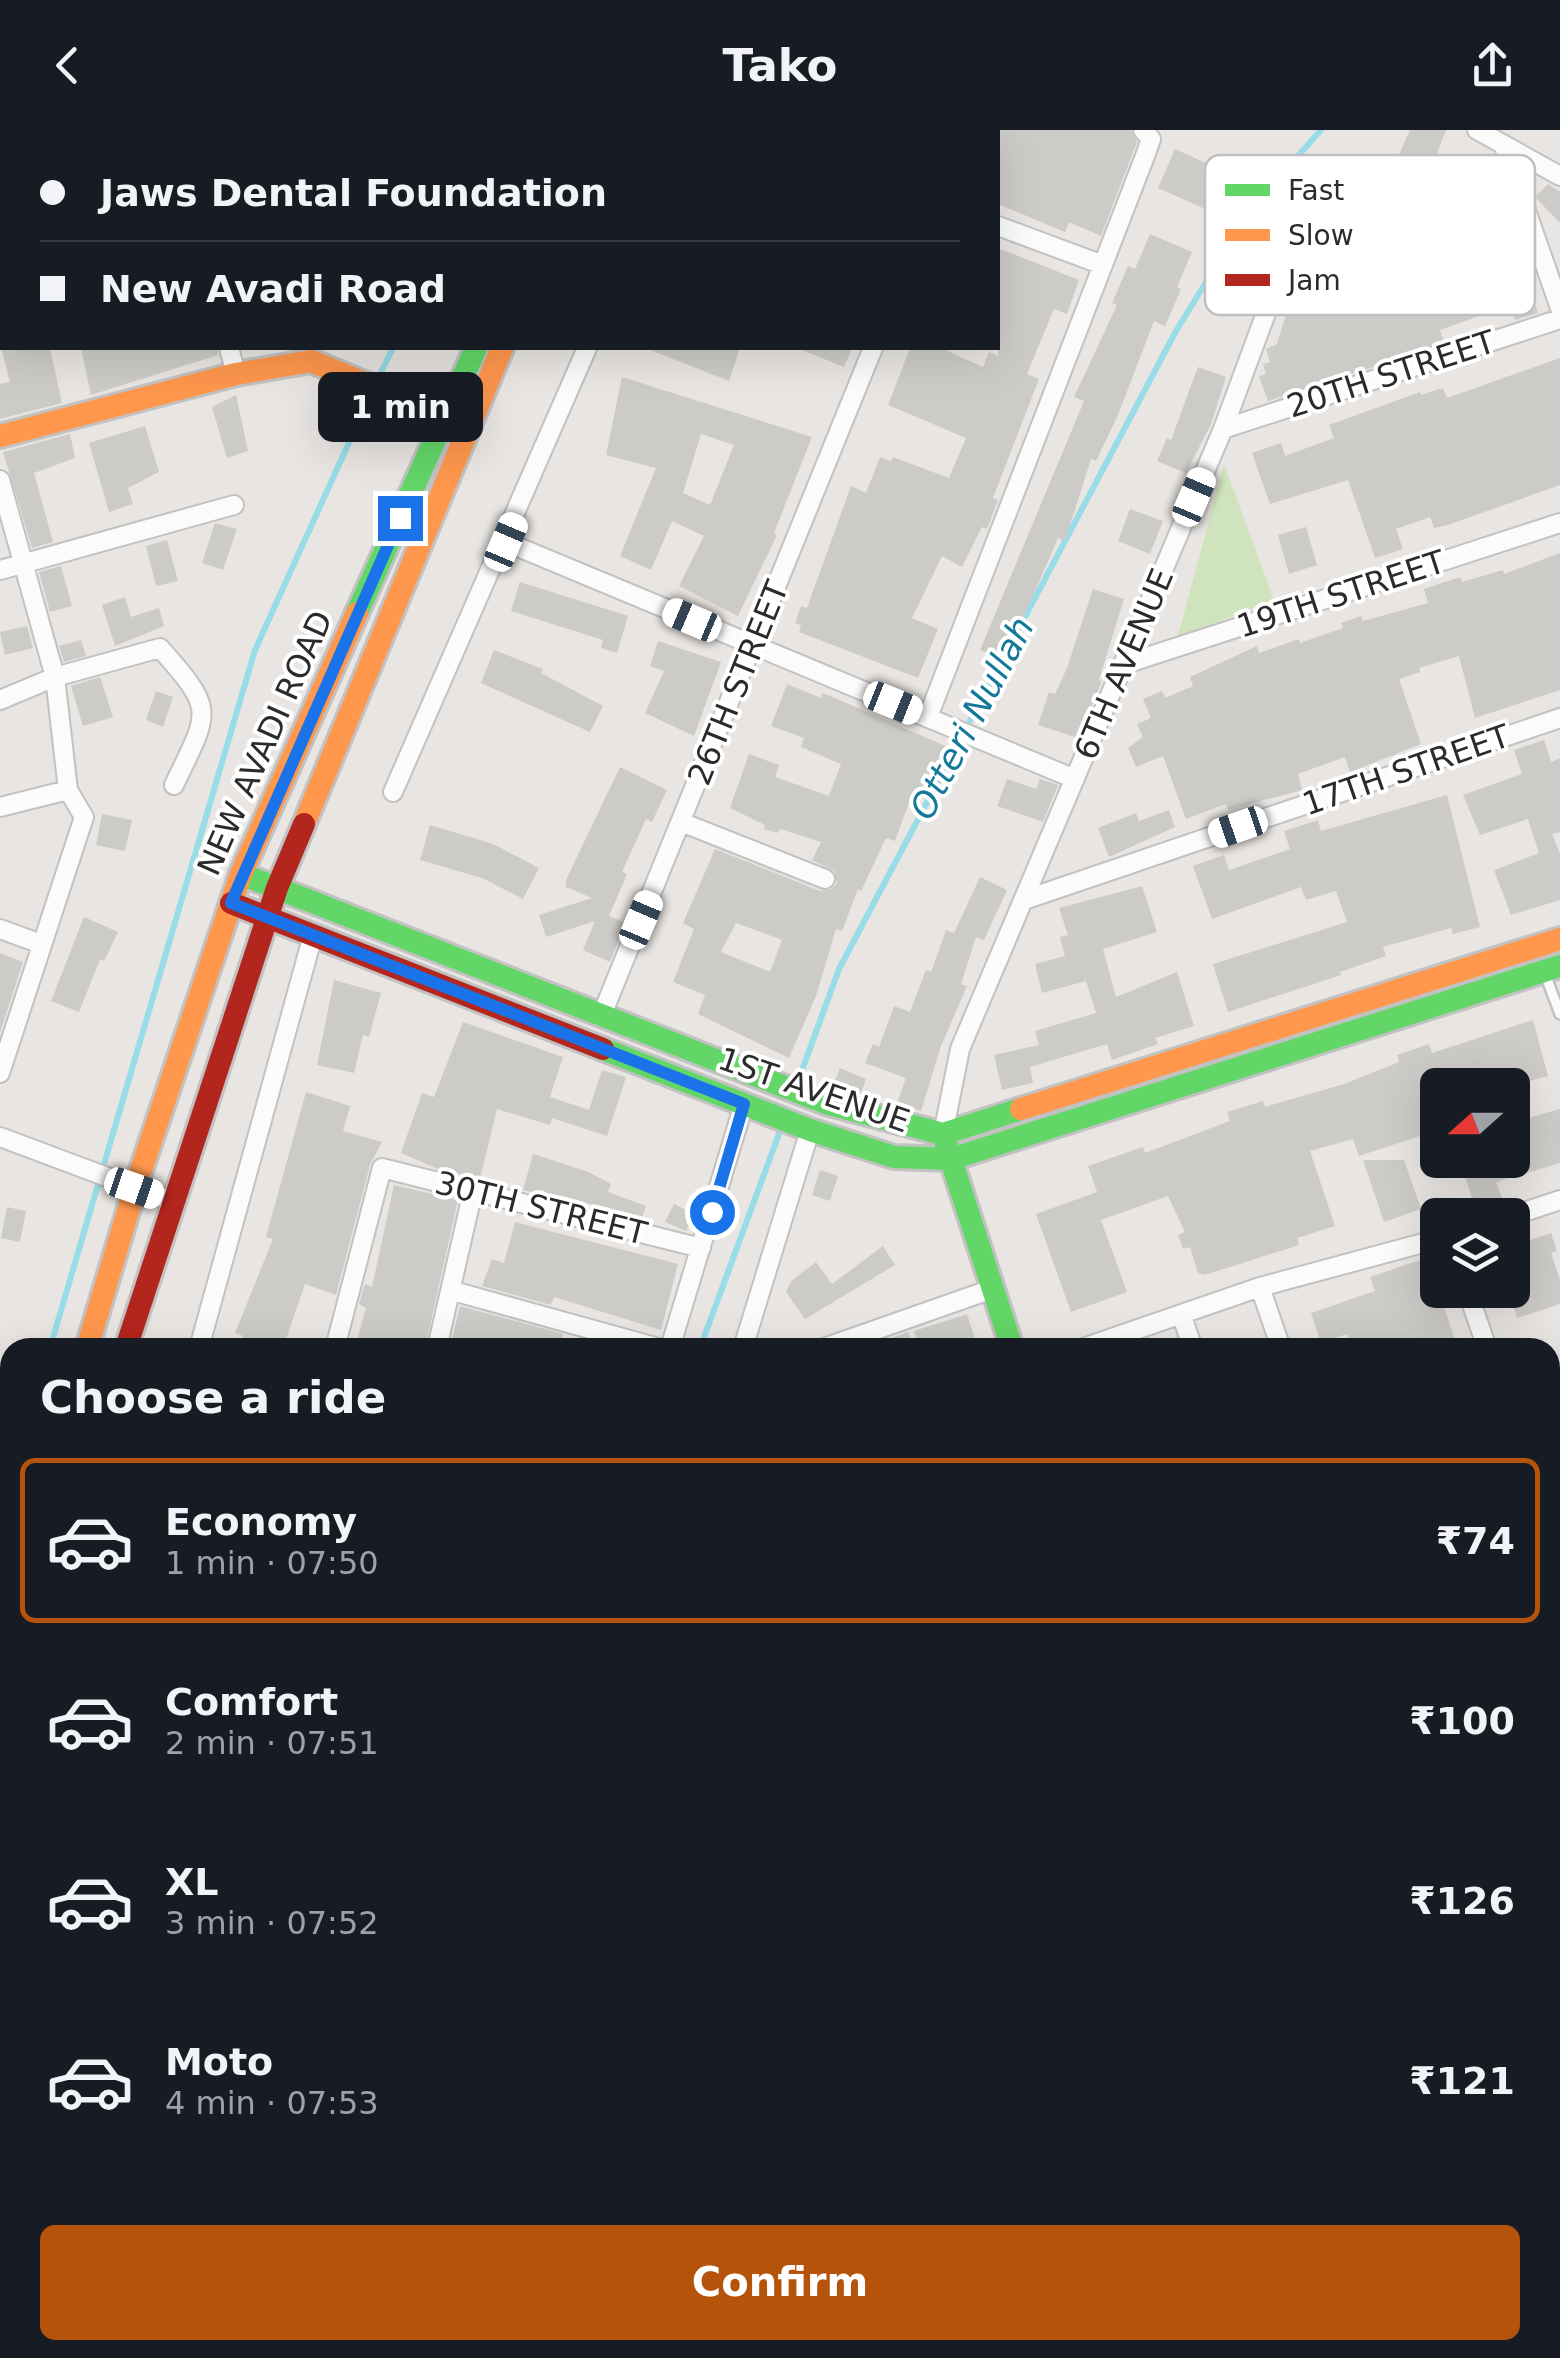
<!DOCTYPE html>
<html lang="en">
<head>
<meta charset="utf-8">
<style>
	body { margin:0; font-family:"DejaVu Sans",sans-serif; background:#242831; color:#f1f3f6; height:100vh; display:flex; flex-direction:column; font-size:38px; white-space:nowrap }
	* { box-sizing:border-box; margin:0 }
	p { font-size:32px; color:#9ea1a6 }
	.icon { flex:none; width:55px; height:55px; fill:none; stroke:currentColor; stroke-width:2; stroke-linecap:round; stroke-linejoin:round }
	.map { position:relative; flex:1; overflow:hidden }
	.sheet { position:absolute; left:0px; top:1208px; width:1560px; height:1022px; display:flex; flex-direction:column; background:#171b24; border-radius:30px 30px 0 0; box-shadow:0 10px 40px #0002 }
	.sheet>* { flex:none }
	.guide { position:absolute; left:0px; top:0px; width:1000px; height:220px; box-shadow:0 10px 40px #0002; display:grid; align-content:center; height:220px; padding:0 40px; background:#171b24 }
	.needle { width:65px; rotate:249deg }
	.tools { position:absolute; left:1420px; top:938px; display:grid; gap:20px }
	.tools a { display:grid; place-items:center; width:110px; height:110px; border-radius:15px; background:#171b24; box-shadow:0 10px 40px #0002; font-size:50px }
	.end { position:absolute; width:45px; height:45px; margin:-22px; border:12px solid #1a73e8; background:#fff; box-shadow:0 0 0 5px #fff }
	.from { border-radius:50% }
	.bubble { position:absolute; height:70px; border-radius:15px; background:#171b24; box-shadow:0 10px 40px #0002; font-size:32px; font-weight:600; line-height:70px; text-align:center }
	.car { position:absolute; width:30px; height:60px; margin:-30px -15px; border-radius:12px; box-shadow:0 0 8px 2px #0007; background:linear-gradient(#fff 24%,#345 0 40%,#fff 0 76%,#345 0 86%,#fff 0) }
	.guide b { display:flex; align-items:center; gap:35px; height:95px; font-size:38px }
	.guide b+b { border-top:2px solid #363941 }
	.guide i { width:25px; height:25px; background:#f1f3f6 }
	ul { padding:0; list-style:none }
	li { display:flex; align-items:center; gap:30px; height:165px; margin:0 20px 15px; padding:0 20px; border:5px solid transparent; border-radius:15px }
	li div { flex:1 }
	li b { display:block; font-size:38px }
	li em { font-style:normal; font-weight:600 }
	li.selected { border-color:#b45309 }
	li>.icon { width:90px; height:90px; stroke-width:1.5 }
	h2 { padding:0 40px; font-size:45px; line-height:120px }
	.primary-button { display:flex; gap:20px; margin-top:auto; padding:20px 40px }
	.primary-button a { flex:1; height:115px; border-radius:15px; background:#b45309; color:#fff; font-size:40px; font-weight:600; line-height:115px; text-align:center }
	header { display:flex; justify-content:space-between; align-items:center; height:130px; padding:0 40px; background:#171b24; font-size:45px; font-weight:600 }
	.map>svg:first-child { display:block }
	.green { fill:#cfe3bc }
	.cemetery { fill:#d7ddca }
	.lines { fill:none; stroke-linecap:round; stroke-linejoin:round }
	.stream { stroke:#98dce8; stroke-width:6 }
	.building { fill:#cdcbc8; fill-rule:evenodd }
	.lane-casing { stroke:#c2c2c2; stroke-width:14 }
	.street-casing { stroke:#c2c2c2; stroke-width:22 }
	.fast-casing { stroke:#c2c2c2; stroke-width:28 }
	.slow-casing { stroke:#c2c2c2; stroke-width:28 }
	.jam-casing { stroke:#c2c2c2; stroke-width:28 }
	.lane { stroke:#fcfbfb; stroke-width:9 }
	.street { stroke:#fcfbfb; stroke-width:18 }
	.fast { stroke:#63d668; stroke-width:22 }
	.slow { stroke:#ff974d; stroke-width:22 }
	.jam { stroke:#b3261e; stroke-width:22 }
	.route { stroke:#1a73e8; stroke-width:12 }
	.labels { text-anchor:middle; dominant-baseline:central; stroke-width:8; stroke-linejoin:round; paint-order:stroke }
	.street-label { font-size:32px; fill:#2b2b2b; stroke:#fff }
	.water-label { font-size:35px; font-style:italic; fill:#137998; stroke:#fff }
	.key { fill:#fff; stroke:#bfbfbf; stroke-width:2.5 }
	.key-label { font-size:28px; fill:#2b2b2b }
</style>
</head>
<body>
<header><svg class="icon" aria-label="back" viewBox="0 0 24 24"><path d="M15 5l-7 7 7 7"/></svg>Tako<svg class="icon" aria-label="share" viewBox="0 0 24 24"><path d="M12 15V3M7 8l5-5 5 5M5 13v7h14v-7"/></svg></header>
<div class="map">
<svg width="1560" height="2228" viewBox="0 0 1560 2228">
	<rect width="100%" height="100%" fill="#e8e5e2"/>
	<path class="green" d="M1224,334L1274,470L1178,507V506Z"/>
	<path class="cemetery" d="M174,2220H418V2228H220Z"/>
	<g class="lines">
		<path class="stream" d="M496,2L497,0
			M376,252L393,218
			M797,954L839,839L1176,201L1251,79L1321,0
			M50,1218L255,520L371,264
			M700,1218L783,993
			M0,1417L10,1355
			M753,2220L756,2228"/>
	</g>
	<path class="building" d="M998,0H1131L1137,12L1101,106L1069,92L1065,102L998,74Z
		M1410,0H1446L1426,52L1394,64L1374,55L1382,38L1391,42Z
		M1175,19L1246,51L1230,90L1158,58Z
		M1548,54L1560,62V93L1535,67Z
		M1431,99L1438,122L1397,135L1412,172L1524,139L1538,183L1515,190L1510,175L1440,200L1444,212L1426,220L1268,271L1259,246L1266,244L1263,234L1270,232L1266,219L1277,214L1296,151L1310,145L1314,159L1365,143L1359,129Z
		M1150,104L1192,122L1177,157L1181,159L1165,196L1154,191L1118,285L1096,331L1091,329L1065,411L1058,408L1005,530L980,520L1084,271L1074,267L1117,175L1112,173L1128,136L1135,139Z
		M998,118L1079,150L1067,184L1054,179L1027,244L1039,249L993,368L998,370L987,399L982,397L962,437L942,426L912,488L938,499L918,548L799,502L801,495L795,493L801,476L807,478L851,356L866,363L880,327L891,331L893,327L949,348L966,308L888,275L910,218H941L983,237L989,222L998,226Z
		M1,218H50L62,273L0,289V254L10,252Z
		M81,218H217L218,225L91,265Z
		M645,218H740L729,251Z
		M797,218H852L844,237Z
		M1560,228V355L1448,395L1434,398L1430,387L1396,399L1403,419L1375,428L1348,350L1270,374L1252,323L1281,313L1285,326L1334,308L1329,295L1420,262L1421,265L1443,258L1447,268Z
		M1198,237L1226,247L1211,294L1186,343L1157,331L1167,308L1171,310Z
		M622,247L812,307L774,403L777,405L738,486L679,456L704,406L672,391L651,440L620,426L656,338L606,325ZM701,304L734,315L710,375L683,363Z
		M236,265L248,321L227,328L212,277Z
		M145,296L159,342L128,358L133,374L109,382L89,313Z
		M70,304L75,328L34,343L53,412L32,418L3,322Z
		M1130,379L1163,391L1150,424L1118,411Z
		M215,393L237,399L223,440L202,433Z
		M1306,397L1317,435L1289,444L1278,405Z
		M167,410L178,451L156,456L146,416Z
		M1560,423V560L1475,588L1459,526L1419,538L1420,542L1399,549L1421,614L1350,642L1345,627L1298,644L1302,660L1228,680L1226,674L1186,689L1163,626L1136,637L1128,618L1143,607L1137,594L1151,588L1143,569L1162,561L1165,568L1193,556L1190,547L1257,516L1259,523L1299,509L1300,513L1343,498L1341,493L1361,486L1363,491L1428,473L1424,459L1460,447L1462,452L1503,440L1504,444Z
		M61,436L72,476L50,482L39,442Z
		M520,452L628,486L617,523L601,518L603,510L511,481Z
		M1093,459L1124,469L1099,550L1102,551L1078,608L1038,595L1049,562L1055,564L1067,538Z
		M125,467L131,487L159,478L164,496L115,516L102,475Z
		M27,496L33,518L5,525L0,502Z
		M81,510L86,526L64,532L59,516Z
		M658,511L721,532L694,606L645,583L664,541L650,536Z
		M494,520L543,539L541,543L603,576L590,602L481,553Z
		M100,547L113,587L83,596L71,556Z
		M787,554L821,568L823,563L950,618L932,655L921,659L917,669L911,667L895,711L886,708L861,761L858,759L842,801L836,799L816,866L789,928L698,884L705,865L673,852L694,799L683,793L715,719L820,761L832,759L837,753L834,741L812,730L821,712L781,699L777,703L764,699L765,695L730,678L749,624L779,635L775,647L829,666L841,634L801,617L804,608L771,596ZM736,793L782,810L770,842L721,822Z
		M156,561L173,567L163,597L146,590Z
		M1544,610L1551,632L1560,628V702L1552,704L1560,723V770L1511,785L1494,740L1539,723L1528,689L1480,705L1463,665L1522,644L1514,620Z
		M620,637L667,660L652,692L646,689L622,742L627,744L609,786L626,793L610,832L583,820L595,791L546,807L539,785L592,768L566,757V750Z
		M1007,649L1036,659L1040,649L1058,655L1043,692L997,676Z
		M1447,665L1480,797L1453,804L1451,798L1383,817L1386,826L1340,842L1341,845L1228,882L1213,834L1347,792L1336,761L1306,770L1301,757L1212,789L1193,736L1224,725L1229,740L1290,719L1284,701L1318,690L1321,701Z
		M1169,680L1175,697L1109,727L1098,698L1136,683L1139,691Z
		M102,684L132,690L125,721L96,715Z
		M430,695L493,714L539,738L523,769L482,748L420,730Z
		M980,747L1007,760L984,810L976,807L961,854L967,856L941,916L921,981L897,973L906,948L865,933L873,914L879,917L894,876L910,882L926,840L931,842L946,800L954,803Z
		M1142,756L1157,802L1103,819L1116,867L1177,842L1194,896L1155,908L1158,914L1112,930L1107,914L1030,937L1033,953L1002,960L994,925L1039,915L1035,901L1096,883L1086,851L1042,863L1035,834L1065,826L1060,807L1068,805L1059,778Z
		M84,787L118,802L104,831L100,829L79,882L51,871Z
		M0,823L23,832L0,903Z
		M334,850L381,863L369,907L363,905L354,943L317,935Z
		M1533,890L1548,946L1515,955H1438V1000L1359,1026L1353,1009L1310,1021L1335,1096L1297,1108L1299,1115L1205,1145L1198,1143L1190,1117L1183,1119L1178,1105L1185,1102L1168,1066L1101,1090L1127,1162L1071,1182L1036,1084L1097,1062L1088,1036L1143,1017L1145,1023L1230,991L1227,982L1263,971L1265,977L1344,954L1399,932L1397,925L1429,914L1432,923Z
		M463,892L563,927L550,967L589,980L602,940L626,947L607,1006L552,988L550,995L497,979L480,1049L440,1040L401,1023L422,963L434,967Z
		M840,938L866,949L860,965L832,958Z
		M306,962L350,976L343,1001L382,1012L370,1035L336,1165L305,1154L283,1218H240L243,1206L235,1203L273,1109L266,1107Z
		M1560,979V1033L1496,1052L1505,1076L1490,1085H1478L1459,1030H1512V1004L1529,998L1526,989Z
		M533,1024L586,1041L611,1054L608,1062L646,1076L641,1090L561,1065L560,1070L523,1060Z
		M1363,1030H1404L1421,1079L1384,1092Z
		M820,1040L838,1046L830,1071L812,1065Z
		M394,1055L458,1070L425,1218H355L366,1178L359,1174L365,1154L372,1157Z
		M674,1074L694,1084L686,1101L665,1092Z
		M7,1077L26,1081L20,1112L1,1108Z
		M515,1092L678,1134L661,1200L554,1167L551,1175L482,1156L492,1129L504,1133Z
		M1551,1103L1557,1121L1551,1123L1560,1150V1174L1517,1188L1508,1160H1512V1116Z
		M883,1116L895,1135L805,1189L786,1162L791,1151L816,1132L832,1154Z
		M1438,1124V1160L1458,1218H1352L1347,1204L1321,1213L1311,1183L1375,1161L1370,1147Z
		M460,1176L563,1204L560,1218H450Z
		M967,1184L978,1218H919L914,1201Z
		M908,1202L912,1213L863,1218Z"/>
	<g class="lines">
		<g class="lane-casing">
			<path id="lane" d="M1545,844L1560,884"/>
		</g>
		<g class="street-casing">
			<path id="street" d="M165,0L166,2
				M758,0L764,2
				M1477,0L1560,46
				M301,2L305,0
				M677,2L679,0
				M1503,14L1560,178
				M998,96L1103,135
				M0,157L2,156
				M229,218L236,244
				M1223,299L1560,189
				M0,350L55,547L68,660L84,687L0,943
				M506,412L1075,649
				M0,440L234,375
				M1122,535L1560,393
				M0,570L55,547L160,518C216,581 210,580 174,655
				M928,587L1145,26L1151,9L1143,0
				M393,662L587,218
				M0,677L68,660
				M681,692L825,749
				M1024,770L1560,588
				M0,799L41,814
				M601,887L873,218
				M943,1004L960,919L1223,299L1292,113L1512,40
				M0,1007L174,1072
				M1512,1086L1560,1070
				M1260,1157L1281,1218
				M1467,1160L1487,1218
				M453,1161L659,1218
				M1182,1187L1193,1218
				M199,1218L313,805
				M335,1218L382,1038L701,1118
				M437,1218L473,1061
				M670,1218L744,974
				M743,1218L810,1000
				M824,1218L992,1159
				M1083,1218L1260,1157L1438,1109
				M1550,1402L1560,1431
				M1550,1913L1560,1909
				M1550,2085L1560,2114
				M448,2220V2228
				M493,2220V2228
				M542,2220L543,2228
				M909,2220L912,2228
				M1116,2220L1119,2228
				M626,2228L650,2220"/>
		</g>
		<g class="fast-casing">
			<path id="fast" d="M599,2L600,0
				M357,483L476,218
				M241,744L826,973L943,1004L1021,979
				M603,919L810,1000L894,1027L951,1029L1560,836
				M946,1014L1012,1218
				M10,1825V1838
				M56,2220V2228
				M1346,2220L1348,2228"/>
		</g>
		<g class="slow-casing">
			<path id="slow" d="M570,2L571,0
				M0,306L236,244L311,231L446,287
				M304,694L502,218
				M1021,979L1560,809
				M87,1218L135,1058L241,744L357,483"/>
		</g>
		<g class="jam-casing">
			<path id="jam" d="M231,773L603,919
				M126,1218L277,758L304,694
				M0,2209L10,2208"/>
		</g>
		<use href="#lane" class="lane"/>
		<use href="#street" class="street"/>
		<use href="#fast" class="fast"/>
		<use href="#slow" class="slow"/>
		<use href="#jam" class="jam"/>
	</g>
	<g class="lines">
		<path class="route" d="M400,388L231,773L744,974L712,1082"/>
	</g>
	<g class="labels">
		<g class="street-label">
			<text transform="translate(1391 244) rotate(-18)">20TH STREET</text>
			<text transform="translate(1341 464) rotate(-18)">19TH STREET</text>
			<text transform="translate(1124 534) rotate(-67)">6TH AVENUE</text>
			<text transform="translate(738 553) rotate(-68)">26TH STREET</text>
			<text transform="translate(265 613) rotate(-66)">NEW AVADI ROAD</text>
			<text transform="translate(1406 640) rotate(-19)">17TH STREET</text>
			<text transform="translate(814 960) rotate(19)">1ST AVENUE</text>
			<text transform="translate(541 1078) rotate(14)">30TH STREET</text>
		</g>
		<g class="water-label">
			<text transform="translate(972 588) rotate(-62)">Otteri Nullah</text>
		</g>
	</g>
	<rect x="1205" y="25" width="330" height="160" rx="15" class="key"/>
	<rect x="1225" y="54" width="45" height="12" fill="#63d668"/>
	<rect x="1225" y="99" width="45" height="12" fill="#ff974d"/>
	<rect x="1225" y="144" width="45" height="12" fill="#b3261e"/>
	<g class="key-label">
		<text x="1288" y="70">Fast</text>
		<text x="1288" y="115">Slow</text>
		<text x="1288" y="160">Jam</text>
	</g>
</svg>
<div class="tools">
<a><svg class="needle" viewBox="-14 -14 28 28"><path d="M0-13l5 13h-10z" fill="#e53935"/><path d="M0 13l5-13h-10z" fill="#9ea1a6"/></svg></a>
<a><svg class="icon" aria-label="layers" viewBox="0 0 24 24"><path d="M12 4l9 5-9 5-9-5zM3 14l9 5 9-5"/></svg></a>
</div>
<i class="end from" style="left:712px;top:1082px"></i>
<i class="end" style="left:400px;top:388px"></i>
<div class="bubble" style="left:318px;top:242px;width:165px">1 min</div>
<i class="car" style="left:1194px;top:367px;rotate:23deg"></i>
<i class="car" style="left:506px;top:412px;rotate:23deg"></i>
<i class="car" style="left:692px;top:490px;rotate:293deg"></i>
<i class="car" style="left:893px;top:573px;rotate:112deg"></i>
<i class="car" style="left:1238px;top:697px;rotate:251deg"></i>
<i class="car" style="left:641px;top:790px;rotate:23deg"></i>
<i class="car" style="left:134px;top:1058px;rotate:109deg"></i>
<div class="guide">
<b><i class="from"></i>Jaws Dental Foundation</b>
<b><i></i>New Avadi Road</b>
</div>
<section class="sheet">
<h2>Choose a ride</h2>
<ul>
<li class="selected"><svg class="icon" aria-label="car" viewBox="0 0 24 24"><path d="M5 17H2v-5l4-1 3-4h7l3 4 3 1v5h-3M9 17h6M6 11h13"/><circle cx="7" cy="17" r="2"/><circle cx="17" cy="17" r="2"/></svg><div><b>Economy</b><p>1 min · 07:50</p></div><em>₹74</em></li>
<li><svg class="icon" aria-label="car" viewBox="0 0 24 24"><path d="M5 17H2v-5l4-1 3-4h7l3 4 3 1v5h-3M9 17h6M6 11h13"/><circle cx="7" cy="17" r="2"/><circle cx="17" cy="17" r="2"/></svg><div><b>Comfort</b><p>2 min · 07:51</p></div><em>₹100</em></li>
<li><svg class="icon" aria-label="car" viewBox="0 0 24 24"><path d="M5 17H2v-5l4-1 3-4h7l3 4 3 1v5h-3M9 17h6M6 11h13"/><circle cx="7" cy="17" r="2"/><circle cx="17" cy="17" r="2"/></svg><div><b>XL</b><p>3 min · 07:52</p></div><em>₹126</em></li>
<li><svg class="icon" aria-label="car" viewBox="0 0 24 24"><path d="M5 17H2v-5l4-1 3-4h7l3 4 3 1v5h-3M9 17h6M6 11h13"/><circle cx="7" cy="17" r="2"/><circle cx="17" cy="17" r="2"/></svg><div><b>Moto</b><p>4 min · 07:53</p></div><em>₹121</em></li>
</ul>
<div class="primary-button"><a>Confirm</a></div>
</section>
</div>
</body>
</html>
